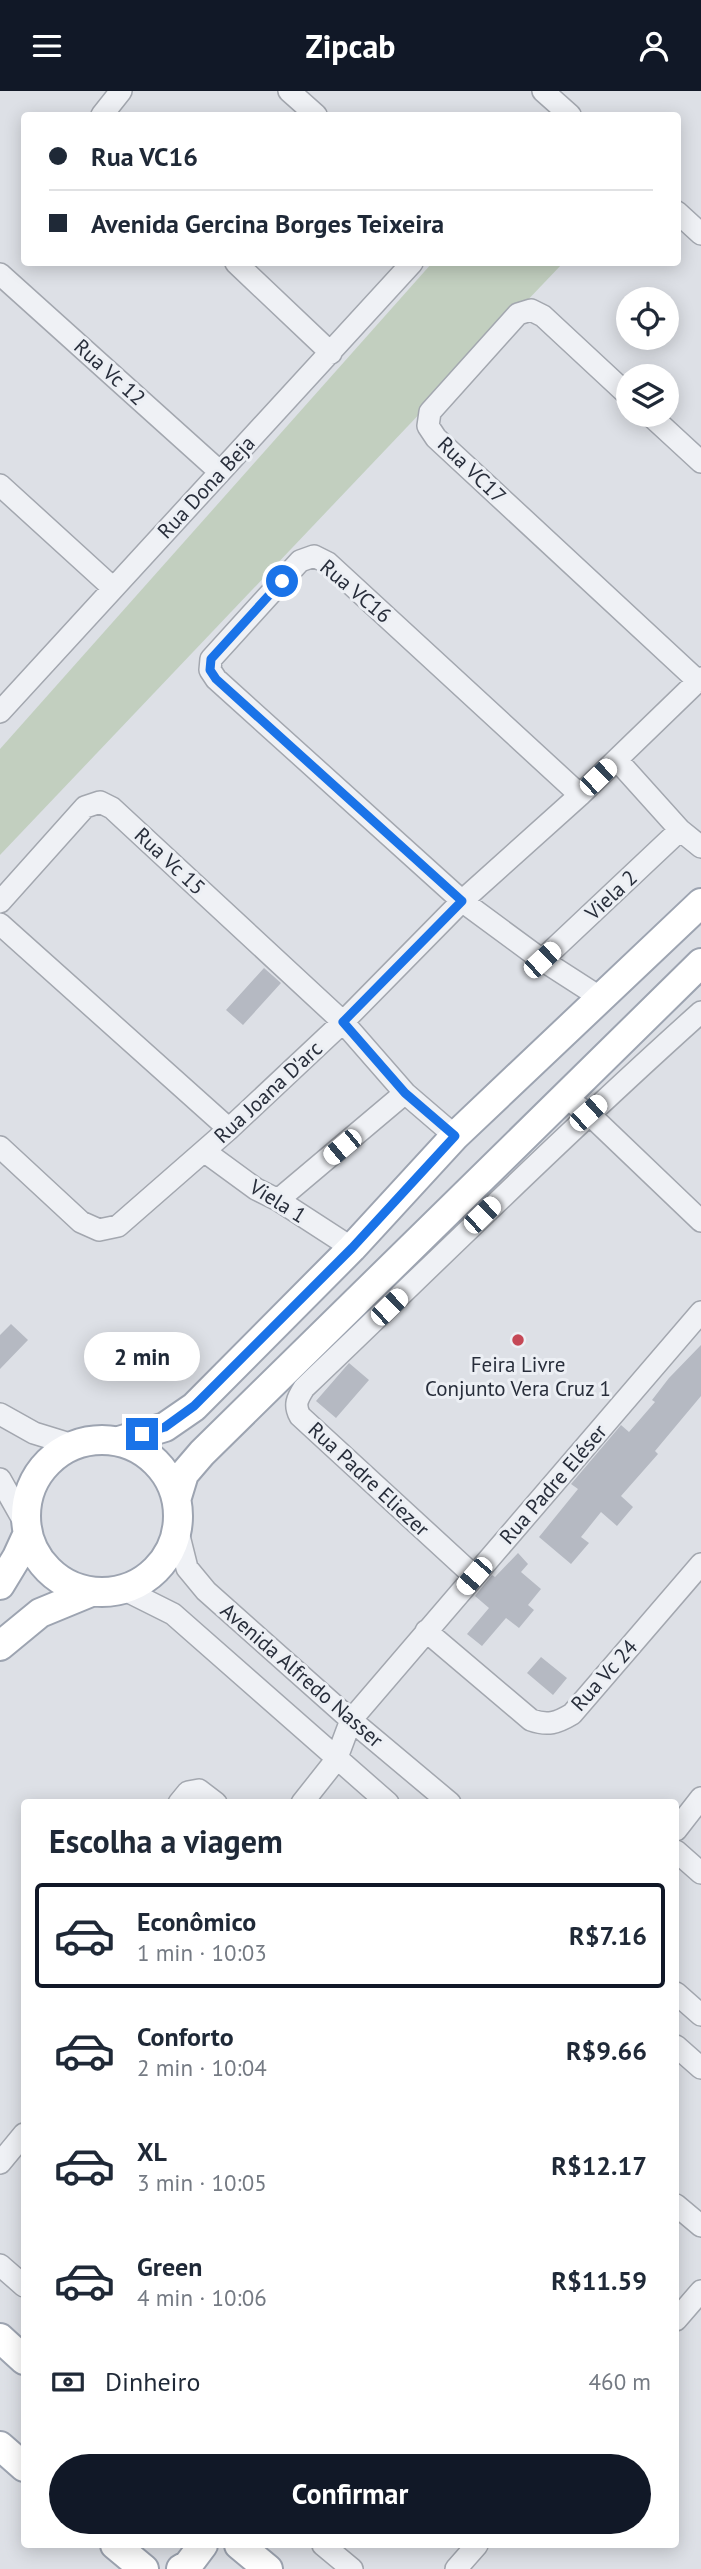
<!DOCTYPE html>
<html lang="pt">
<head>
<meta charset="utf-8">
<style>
	body { margin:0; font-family:"PT Sans",sans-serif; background:#f2f2f3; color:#1f2937; height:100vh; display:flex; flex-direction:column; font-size:26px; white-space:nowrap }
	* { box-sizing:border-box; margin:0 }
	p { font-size:23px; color:#747a83 }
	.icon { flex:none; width:38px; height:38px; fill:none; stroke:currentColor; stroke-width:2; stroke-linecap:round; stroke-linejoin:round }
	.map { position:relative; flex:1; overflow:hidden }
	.details { position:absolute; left:21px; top:1708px; width:658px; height:749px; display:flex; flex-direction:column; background:#fff; border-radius:7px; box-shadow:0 4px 18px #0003 }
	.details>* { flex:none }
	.hud { position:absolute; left:21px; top:21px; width:660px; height:154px; border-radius:7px; box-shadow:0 4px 18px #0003; display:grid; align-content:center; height:154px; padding:0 28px; background:#fff }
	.tools { position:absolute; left:616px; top:196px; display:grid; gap:14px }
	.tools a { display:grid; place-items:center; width:63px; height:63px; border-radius:50%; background:#fff; box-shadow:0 4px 18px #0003; font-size:35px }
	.end { position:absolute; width:32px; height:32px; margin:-16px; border:9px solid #1a73e8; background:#fff; box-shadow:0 0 0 4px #fff }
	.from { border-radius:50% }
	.bubble { position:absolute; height:49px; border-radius:24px; background:#fff; box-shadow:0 4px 18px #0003; font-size:23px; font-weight:600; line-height:49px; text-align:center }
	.car { position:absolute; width:21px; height:42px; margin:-21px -10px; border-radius:9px; box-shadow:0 0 5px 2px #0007; background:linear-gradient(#fff 24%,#345 0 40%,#fff 0 76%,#345 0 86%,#fff 0) }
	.hud b { display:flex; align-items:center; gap:24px; height:66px; font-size:26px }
	.hud b+b { border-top:2px solid #e0e1e3 }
	.hud i { width:18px; height:18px; background:#1f2937 }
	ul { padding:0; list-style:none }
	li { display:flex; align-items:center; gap:21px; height:105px; margin:0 14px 10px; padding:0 14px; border:4px solid transparent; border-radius:7px }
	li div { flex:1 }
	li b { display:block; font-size:26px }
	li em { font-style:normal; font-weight:600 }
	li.selected { border-color:#111827 }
	li>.icon { width:63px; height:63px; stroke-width:1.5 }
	h2 { padding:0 28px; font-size:32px; line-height:84px }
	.pay { display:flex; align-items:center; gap:18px; height:77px; padding:0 28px; font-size:26px }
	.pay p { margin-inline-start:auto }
	.cta { display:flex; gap:14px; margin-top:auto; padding:14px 28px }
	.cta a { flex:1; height:80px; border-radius:42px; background:#111827; color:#fff; font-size:28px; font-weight:600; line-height:80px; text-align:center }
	header { display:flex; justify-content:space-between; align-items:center; height:91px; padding:0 28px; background:#111827; color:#fff; font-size:32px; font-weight:600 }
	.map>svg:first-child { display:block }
	.green { fill:#c2cfbf }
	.building { fill:#b5b9c2 }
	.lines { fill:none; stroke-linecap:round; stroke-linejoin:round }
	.minor-casing { stroke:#a3a7af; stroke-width:24 }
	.major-casing { stroke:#9da4b1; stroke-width:32 }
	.minor { stroke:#eff1f5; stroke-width:21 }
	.major { stroke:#fff; stroke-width:28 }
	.route { stroke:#1a73e8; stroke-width:9 }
	.poi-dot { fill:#c54856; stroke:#eceff4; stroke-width:2.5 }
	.labels { text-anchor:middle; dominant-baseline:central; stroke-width:6; stroke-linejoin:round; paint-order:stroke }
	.street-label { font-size:21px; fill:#282e3b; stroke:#eceff4 }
	.poi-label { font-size:21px; fill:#282e3b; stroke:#eceff4 }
</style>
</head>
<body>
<header><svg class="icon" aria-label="menu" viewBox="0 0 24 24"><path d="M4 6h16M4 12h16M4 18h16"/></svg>Zipcab<svg class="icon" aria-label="person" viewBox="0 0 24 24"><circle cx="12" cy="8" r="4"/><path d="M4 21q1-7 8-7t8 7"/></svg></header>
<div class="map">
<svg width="701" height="2478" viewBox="0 0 701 2478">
	<rect width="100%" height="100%" fill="#dde0e6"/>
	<path class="green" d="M432,172H563L0,764V658Z"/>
	<path class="building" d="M264,877L281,892L243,934L226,919Z
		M11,1233L28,1249L0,1278V1244Z
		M701,1254V1305L655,1360L658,1363L621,1405L633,1416L617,1435L601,1421L581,1446L589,1452L571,1473L539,1446L578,1398L571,1393L621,1334L629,1341L655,1311L652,1309L669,1287Z
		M349,1272L369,1289L336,1327L316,1310Z
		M518,1462L528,1473L521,1481L541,1498L528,1514L534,1519L519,1537L506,1527L482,1555L467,1543L489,1517L475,1505L492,1484L495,1486Z
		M541,1566L567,1587L553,1604L527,1582Z"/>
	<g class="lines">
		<g class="minor-casing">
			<path id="minor" d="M289,0L316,24
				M543,0L570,24
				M102,24L121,0
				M677,121L701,143
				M236,172L331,262
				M0,183L219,380
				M628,304L543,225L531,219L518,223L430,321L428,335L436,347L698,590
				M650,324L701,371
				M0,394L113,497
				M0,621L412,172
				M617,669L680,739L701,756
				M580,704L328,472L314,465L300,470L211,568L210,579L216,588L462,810L542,869L601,907
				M0,811L85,716L100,711L112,717L343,931L405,1002L455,1045
				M0,833L229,1038
				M542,869L680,739
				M577,1015L588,1022L701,1130
				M0,1056L81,1131L99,1139L118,1135L229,1038L343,931L462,810L580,704L701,587
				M204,1060L256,1098L278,1109L352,1157
				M278,1109L405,1002
				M0,1323L34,1342L73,1354
				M0,1388L26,1434
				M178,1441L187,1477L206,1500L351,1629L450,1712
				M474,1485L300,1325C294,1314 297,1308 304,1297C436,1171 565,1043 701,921
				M125,1499L173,1523L388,1712
				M426,1540L531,1629C548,1635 557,1632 572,1623L701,1473
				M179,1712L188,1701L199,1699L216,1712
				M302,1712L336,1669L351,1629L701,1221
				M676,1739L701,1707
				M676,1760L701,1782
				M676,1902L701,1924
				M676,1955L701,1977
				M0,2072L24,2043
				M676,2114L701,2135
				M0,2174L24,2195
				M676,2229L701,2200
				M323,2454L352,2478
				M456,2478L477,2454"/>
		</g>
		<g class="major-casing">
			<path id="major" d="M26 1425a76 76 0 1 1 152 0a76 76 0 1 1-152 0Z
				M119,1350L165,1336L194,1316L352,1157L455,1045L701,812
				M177,1406L184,1383L202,1362L701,872
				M0,1494L17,1466L28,1442
				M0,1555L40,1522L91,1501
				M0,2247L24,2269
				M0,2355L24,2376
				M115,2454L144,2478
				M239,2454L268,2478
				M181,2478L188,2474L203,2454"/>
		</g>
		<use href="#minor" class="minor"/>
		<use href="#major" class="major"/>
	</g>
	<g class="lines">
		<path class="route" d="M142,1343L165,1336L194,1315L352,1157L455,1045L405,1002L343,931L462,810L216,588L210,579L211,568L282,490"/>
	</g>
	<circle class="poi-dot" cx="518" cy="1249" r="7"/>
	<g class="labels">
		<g class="street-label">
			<text transform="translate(110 281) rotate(42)">Rua Vc 12</text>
			<text transform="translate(472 379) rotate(44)">Rua VC17</text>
			<text transform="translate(206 396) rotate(-47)">Rua Dona Beja</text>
			<text transform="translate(356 500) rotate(40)">Rua VC16</text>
			<text transform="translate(170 770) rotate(43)">Rua Vc 15</text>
			<text transform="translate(611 804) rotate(-43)">Viela 2</text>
			<text transform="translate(268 1001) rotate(-43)">Rua Joana D'arc</text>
			<text transform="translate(278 1110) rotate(32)">Viela 1</text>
			<text transform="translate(369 1388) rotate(43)">Rua Padre Eliezer</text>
			<text transform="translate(553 1393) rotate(-49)">Rua Padre Eléser</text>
			<text transform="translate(302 1584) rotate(41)">Avenida Alfredo Nasser</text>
			<text transform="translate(604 1584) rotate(-48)">Rua Vc 24</text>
		</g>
		<g class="poi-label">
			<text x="518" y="1273">Feira Livre<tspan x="518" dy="24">Conjunto Vera Cruz 1</tspan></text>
		</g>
	</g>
</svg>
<div class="tools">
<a><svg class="icon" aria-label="locate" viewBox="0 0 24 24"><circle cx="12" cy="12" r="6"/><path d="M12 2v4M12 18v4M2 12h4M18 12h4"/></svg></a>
<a><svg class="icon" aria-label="layers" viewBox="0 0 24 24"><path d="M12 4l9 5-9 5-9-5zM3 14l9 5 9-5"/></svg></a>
</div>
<i class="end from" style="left:282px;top:490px"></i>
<i class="end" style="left:142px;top:1343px"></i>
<div class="bubble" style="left:84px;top:1241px;width:116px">2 min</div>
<i class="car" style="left:598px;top:686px;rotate:46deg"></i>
<i class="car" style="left:542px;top:869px;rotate:47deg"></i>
<i class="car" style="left:588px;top:1022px;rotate:48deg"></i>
<i class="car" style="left:342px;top:1056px;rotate:230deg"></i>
<i class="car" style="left:482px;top:1124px;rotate:46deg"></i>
<i class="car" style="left:389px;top:1216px;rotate:46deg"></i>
<i class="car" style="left:474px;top:1485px;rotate:221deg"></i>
<div class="hud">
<b><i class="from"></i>Rua VC16</b>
<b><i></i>Avenida Gercina Borges Teixeira</b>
</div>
<section class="details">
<h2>Escolha a viagem</h2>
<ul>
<li class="selected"><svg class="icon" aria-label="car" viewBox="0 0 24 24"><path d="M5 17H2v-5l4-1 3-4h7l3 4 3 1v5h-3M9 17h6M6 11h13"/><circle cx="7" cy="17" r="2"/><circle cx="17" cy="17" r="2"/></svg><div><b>Econômico</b><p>1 min · 10:03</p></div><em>R$7.16</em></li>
<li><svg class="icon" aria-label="car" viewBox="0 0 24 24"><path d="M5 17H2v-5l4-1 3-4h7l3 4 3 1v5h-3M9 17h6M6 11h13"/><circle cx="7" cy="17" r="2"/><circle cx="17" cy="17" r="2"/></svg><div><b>Conforto</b><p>2 min · 10:04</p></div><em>R$9.66</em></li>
<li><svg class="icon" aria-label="car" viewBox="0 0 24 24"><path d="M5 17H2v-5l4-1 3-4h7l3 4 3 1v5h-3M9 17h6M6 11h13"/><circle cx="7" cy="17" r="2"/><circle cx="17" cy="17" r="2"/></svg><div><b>XL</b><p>3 min · 10:05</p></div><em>R$12.17</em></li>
<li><svg class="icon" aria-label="car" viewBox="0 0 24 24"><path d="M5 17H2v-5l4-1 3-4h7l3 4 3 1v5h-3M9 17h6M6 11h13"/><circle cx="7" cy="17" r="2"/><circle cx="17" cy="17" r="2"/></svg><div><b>Green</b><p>4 min · 10:06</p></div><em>R$11.59</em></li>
</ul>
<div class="pay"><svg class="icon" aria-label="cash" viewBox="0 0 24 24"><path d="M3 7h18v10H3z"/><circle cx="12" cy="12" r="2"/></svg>Dinheiro<p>460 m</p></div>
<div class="cta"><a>Confirmar</a></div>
</section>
</div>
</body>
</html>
